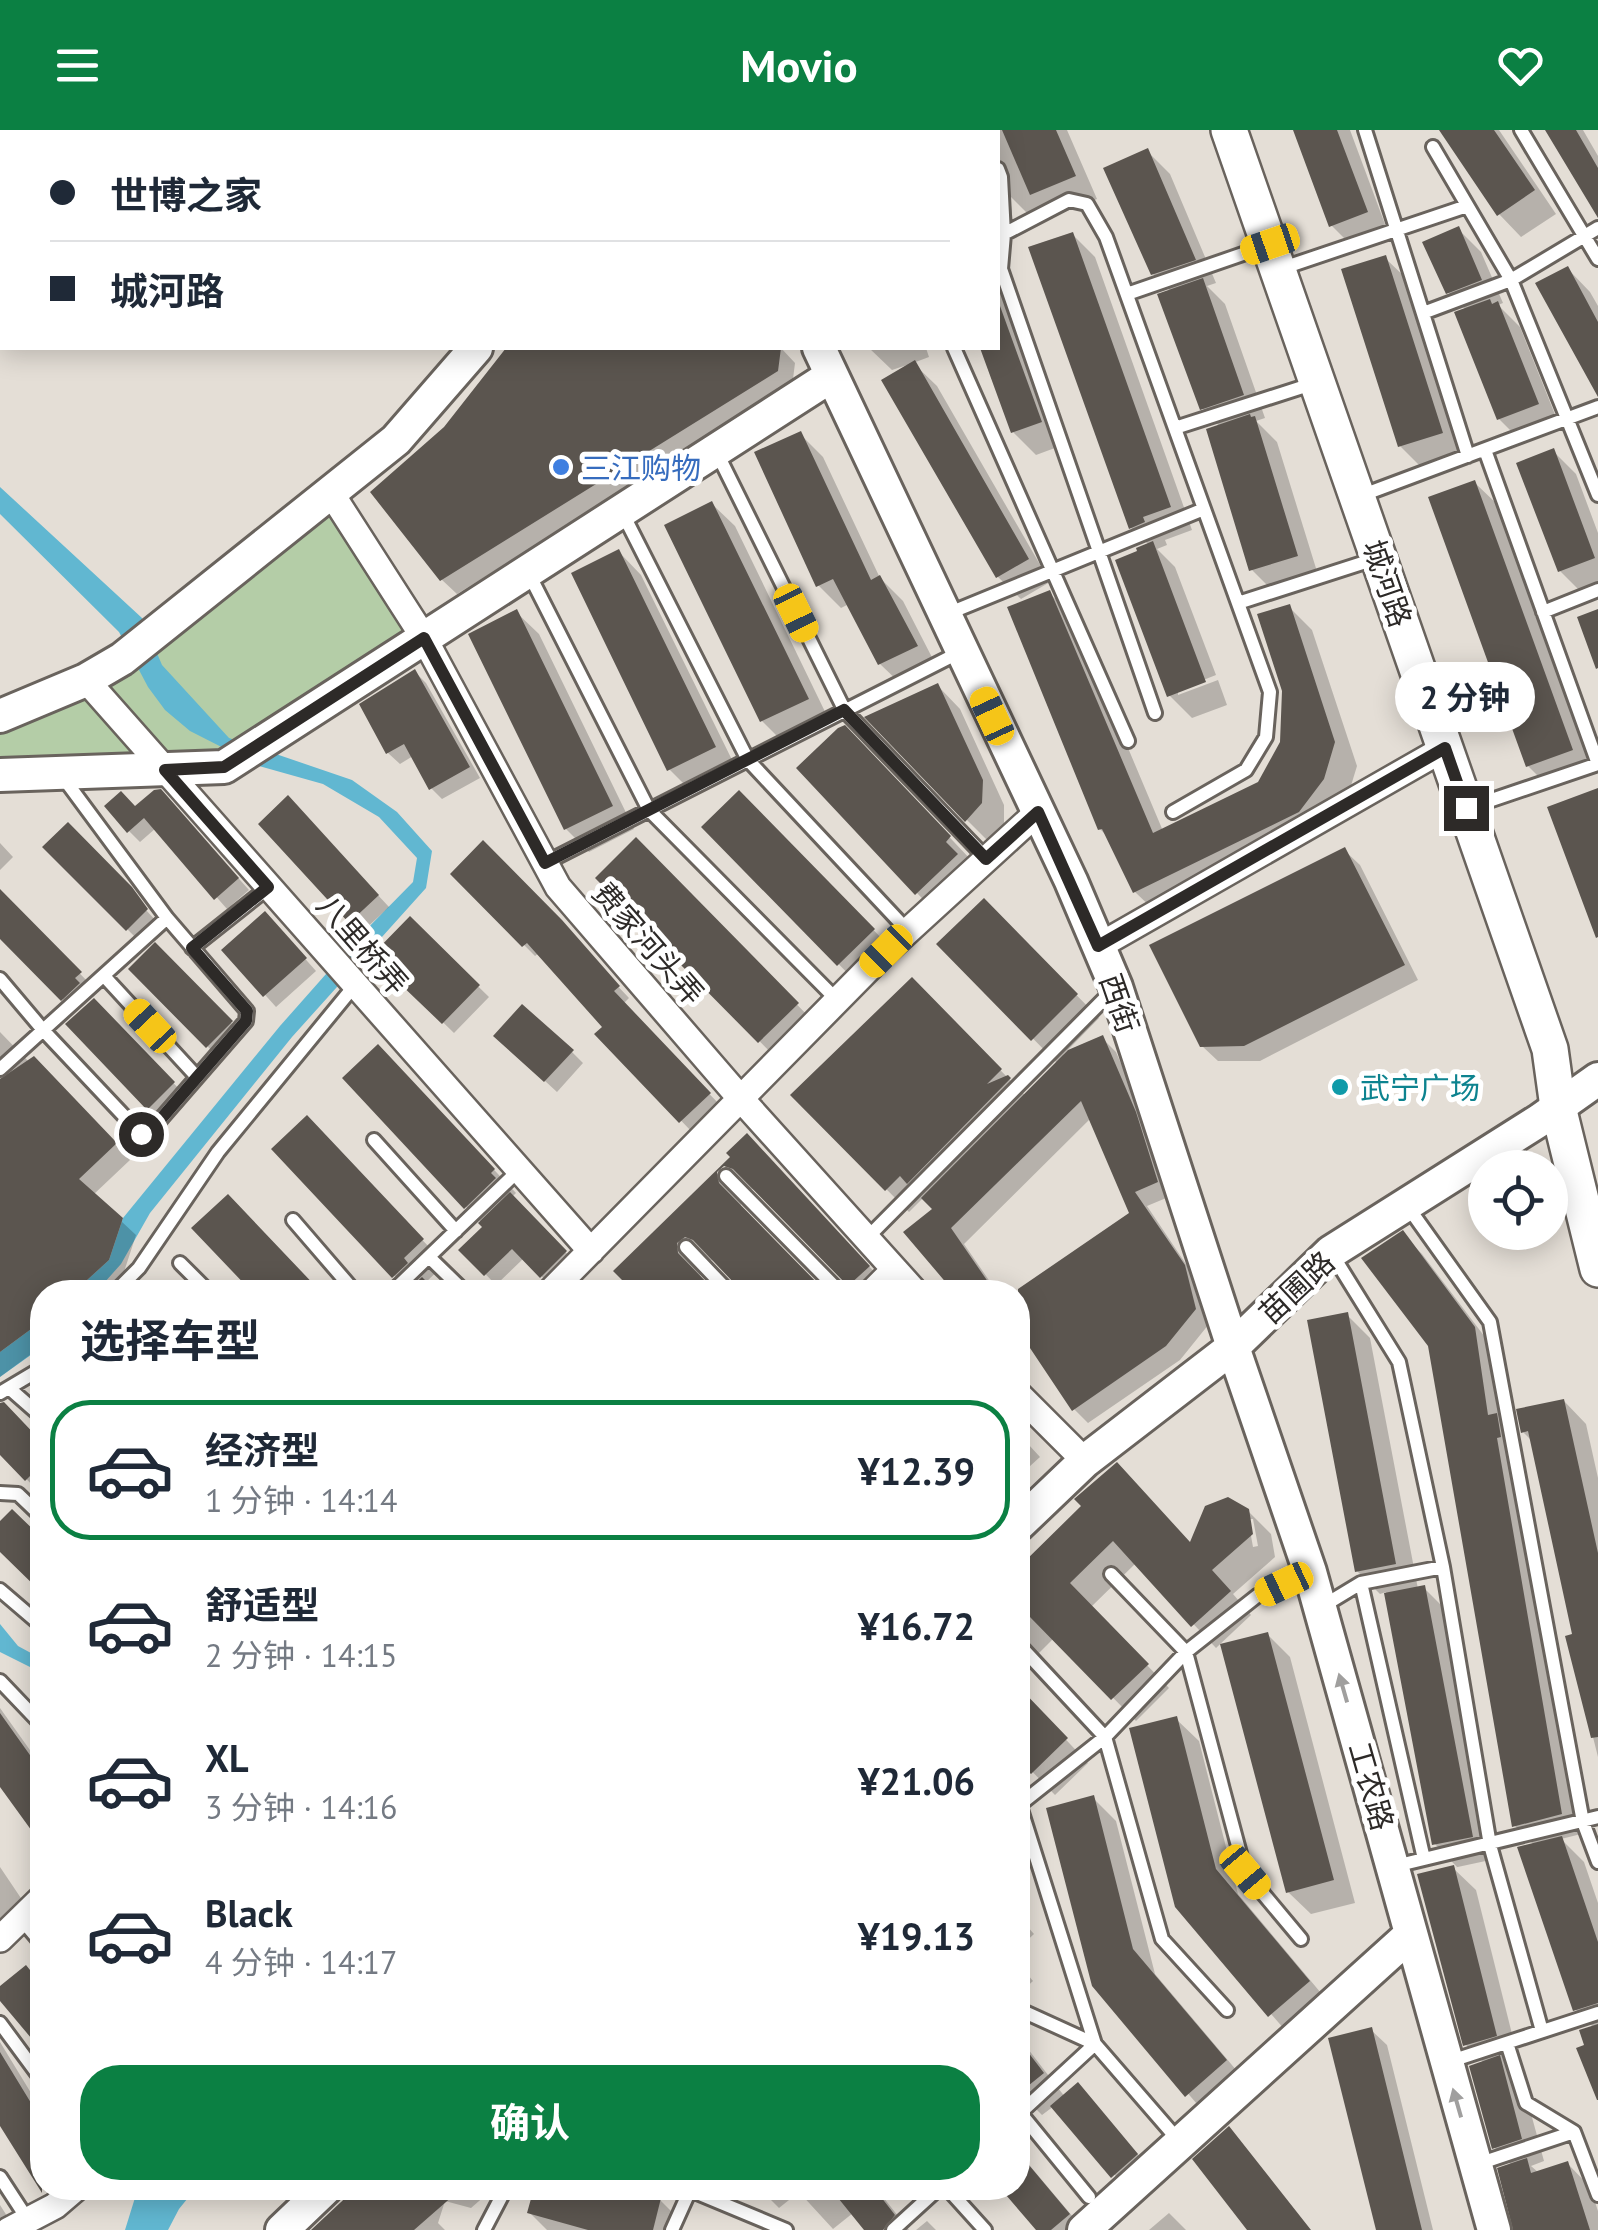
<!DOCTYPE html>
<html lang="zh">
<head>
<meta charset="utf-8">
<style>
	body { margin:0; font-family:"PT Sans","Noto Sans SC",sans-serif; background:#f2f2f3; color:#1f2937; height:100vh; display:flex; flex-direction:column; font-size:38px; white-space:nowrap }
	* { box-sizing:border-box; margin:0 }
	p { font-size:32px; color:#747a83 }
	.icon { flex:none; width:55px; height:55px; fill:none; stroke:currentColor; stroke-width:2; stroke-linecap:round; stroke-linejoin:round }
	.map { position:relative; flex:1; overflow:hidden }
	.side { position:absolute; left:30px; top:1150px; width:1000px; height:920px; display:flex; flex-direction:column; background:#fff; border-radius:40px; box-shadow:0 5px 25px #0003 }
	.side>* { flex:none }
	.hud { position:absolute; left:0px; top:0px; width:1000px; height:220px; box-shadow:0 5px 25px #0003; display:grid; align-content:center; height:220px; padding:0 50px; background:#fff }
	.tools { position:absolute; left:1468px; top:1020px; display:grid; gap:20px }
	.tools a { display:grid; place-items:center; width:100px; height:100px; border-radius:50%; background:#fff; box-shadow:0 5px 25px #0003; font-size:50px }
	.end { position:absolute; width:45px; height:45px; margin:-22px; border:12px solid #2d2a28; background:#fff; box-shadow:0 0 0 5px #fff }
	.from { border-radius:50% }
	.bubble { position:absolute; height:70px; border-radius:35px; background:#fff; box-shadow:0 5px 25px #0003; font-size:32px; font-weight:700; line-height:70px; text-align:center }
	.car { position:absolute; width:30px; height:60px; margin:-30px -15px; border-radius:12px; box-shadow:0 0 8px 2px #0007; background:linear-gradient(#f5c518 24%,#345 0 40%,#f5c518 0 76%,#345 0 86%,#f5c518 0) }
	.hud b { display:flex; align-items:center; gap:35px; height:95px; font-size:38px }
	.hud b+b { border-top:2px solid #e0e1e3 }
	.hud i { width:25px; height:25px; background:#1f2937 }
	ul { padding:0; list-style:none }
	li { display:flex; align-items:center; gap:30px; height:140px; margin:0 20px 15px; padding:0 30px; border:5px solid transparent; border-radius:40px }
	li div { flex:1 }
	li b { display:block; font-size:38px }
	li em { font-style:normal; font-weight:700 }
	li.active { border-color:#0b8043 }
	li>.icon { width:90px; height:90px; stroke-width:1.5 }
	h2 { padding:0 50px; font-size:45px; line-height:120px }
	.action { display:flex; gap:20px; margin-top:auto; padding:20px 50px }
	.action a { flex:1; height:115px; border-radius:40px; background:#0b8043; color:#fff; font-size:40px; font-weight:700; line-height:115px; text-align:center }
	header { display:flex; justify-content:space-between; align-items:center; height:130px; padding:0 50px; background:#0b8043; color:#fff; font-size:45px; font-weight:700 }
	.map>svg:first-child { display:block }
	.green { fill:#b4cda7 }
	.water { fill:#61b7d1 }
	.shadow { fill:#0003; fill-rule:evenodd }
	.building { fill:#5b554f }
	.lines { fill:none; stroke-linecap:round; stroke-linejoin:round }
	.service-casing { stroke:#69635d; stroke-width:18 }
	.minor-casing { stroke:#69635d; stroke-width:30 }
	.tertiary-casing { stroke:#69635d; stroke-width:38 }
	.secondary-casing { stroke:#69635d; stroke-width:40 }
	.service { stroke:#fff; stroke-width:12 }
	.minor { stroke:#fff; stroke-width:25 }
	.tertiary { stroke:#fff; stroke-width:32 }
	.secondary { stroke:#fff; stroke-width:35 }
	.oneway { fill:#a09f9e }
	.route { stroke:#2d2a28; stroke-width:12 }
	.shop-dot { fill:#3f7fe0; stroke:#fff; stroke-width:4 }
	.culture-dot { fill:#0f9aa8; stroke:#fff; stroke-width:4 }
	.labels { text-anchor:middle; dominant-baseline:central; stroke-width:10; stroke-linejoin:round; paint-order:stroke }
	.shop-label { font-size:30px; fill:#366cbe; stroke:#fff; text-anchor:start }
	.street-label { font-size:30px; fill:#2d2a28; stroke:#fff }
	.culture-label { font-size:30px; fill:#0d838f; stroke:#fff; text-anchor:start }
</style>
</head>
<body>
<header><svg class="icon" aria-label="menu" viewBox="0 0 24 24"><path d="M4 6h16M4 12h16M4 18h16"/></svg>Movio<svg class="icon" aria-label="heart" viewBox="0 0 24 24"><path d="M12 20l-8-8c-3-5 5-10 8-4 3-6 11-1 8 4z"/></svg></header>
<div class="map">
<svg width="1598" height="2100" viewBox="0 0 1598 2100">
	<rect width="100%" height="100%" fill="#e4ded6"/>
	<path class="green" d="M331,363L424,508L224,637L0,640V586L86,550Z"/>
	<path class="water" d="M0,357L142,488L162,535L229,608L352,650L397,682L432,721L426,758L292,907L150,1083L121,1134L96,1162H74L109,1130L123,1088L280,896L357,809L413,752L417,728L379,687L323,654L259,636L190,601L165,580L148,557L119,502L0,384Z
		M42,1191V1217L0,1247V1222Z
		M0,1494L18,1516L42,1529V1543L0,1522Z
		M138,2058H196L179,2079L168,2100H125Z"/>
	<path class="shadow" d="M744,0H853L847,2Z
		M958,0H1067L1097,69L1037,93L1010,66L1014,103L998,110V2H952Z
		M1296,0H1350L1389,105L1354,118L1331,95Z
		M1442,0H1499L1556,84L1521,107L1499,84Z
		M1547,0H1583L1598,26V81Z
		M1147,21L1170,44L1216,153L1207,156L1225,174L1265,288L1256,291L1277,312L1319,448L1274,462L1251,439L1220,297L1202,278L1171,162L1153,144Z
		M1458,99L1481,122L1503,173L1498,175L1520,197L1560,297L1522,312L1499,289L1466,180L1448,162Z
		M1072,104L1095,127L1192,400L1165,410L1167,415L1157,419L1175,437L1216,545L1178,560V565L1218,550L1227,575L1192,588L1169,565L1149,415L1131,398Z
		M1385,128L1408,150L1464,326L1423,339L1400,316Z
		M1568,139L1590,162L1598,176V261Z
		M998,155L1010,168L1063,315L1036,325L1013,302L983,218H998Z
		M509,218H781L795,233L792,257L457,464L441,449L446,298Z
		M869,218H926L929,227L913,233L937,256L1050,452L1021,469L998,447L907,235L892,240Z
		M800,304L823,327L880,448L903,471L938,539L903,556L880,534L849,474L841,478L818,455Z
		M1553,321L1576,344L1598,403V458L1583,464L1560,441Z
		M1475,353L1498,375L1595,643L1551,659L1528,636Z
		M712,374L735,396L830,592L785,614L762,591Z
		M619,422L641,445L737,640L692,662L669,639Z
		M1049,463L1072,485L1163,701L1260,654L1282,613L1289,477L1312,500L1357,636L1346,672L1321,705L1158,784L1135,762L1109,708L1100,699Z
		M516,482L539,504L634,699L589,722L566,699Z
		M415,542L426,553L480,648L442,669L431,658L413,626L400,634L388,623L362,575Z
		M938,556L960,579L1004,675V697L989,712L967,690Z
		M868,621L972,731L939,786L917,763Z
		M739,663L896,823L861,857L705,697Z
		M172,674L249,760L227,779L156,698L140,712L129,701L136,679Z
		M299,680L389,777L362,802L261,694Z
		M78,706L157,792L138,810L46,717Z
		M636,711L819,897L782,934L599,748Z
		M0,713L13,727L0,740Z
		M483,714L629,868L623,874L720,975L692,1002L598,904L605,897L539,823L535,826L454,744Z
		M1344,720L1360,735L1418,850L1260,931H1218L1202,916Z
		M0,762L91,855L74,880L0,806Z
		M984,771L1099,888L1063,925L1102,908L1116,922L1149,999L1171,1066L1147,1076L1198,1152L1209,1194L1180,1230L1088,1293L1074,1279L1018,1196L1017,1162L1132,1084L1091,988L964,1114L997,1162H957L907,1102L935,1079L924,1067L909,1082L793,965L912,851L1026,966L1058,934L940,814Z
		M410,790L489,867L454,903L375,826Z
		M276,796L316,841L276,877L225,820Z
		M155,816L242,904L218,927L131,839Z
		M94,871L185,965L160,989L69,894Z
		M0,902L30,933L34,930L130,1030L93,1065L136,1105L123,1145L104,1162H42V1216L0,1247Z
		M508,917L572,922L583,933L557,962Z
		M400,940L516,1063L512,1067L577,1134L553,1158L524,1128L496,1155L462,1120L486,1097L466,1077Z
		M329,1011L445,1134L425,1153L434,1162H410L274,1019Z
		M734,1028L770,1029L891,1160L858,1162L758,1061L749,1058L740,1063L741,1078L824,1162H741L738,1154L717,1132L708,1129L698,1137L701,1149L713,1162H637L616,1141Z
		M1402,1104L1422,1124L1494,1219L1581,1704L1561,1709L1584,1732L1598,1773V1967L1588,1916L1593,1897L1575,1879L1534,1715L1515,1696L1430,1215Z
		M1347,1185L1370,1208L1418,1459L1424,1458L1447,1481L1495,1729L1453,1738L1476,1760L1518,1928L1504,1933L1522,1951L1544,2031L1531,2036L1539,2043L1568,2034L1590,2057L1598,2081V2100H1516L1512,2036L1494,2017L1484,1933L1466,1915L1420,1746L1457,1737L1435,1714L1386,1462L1380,1464L1357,1441Z
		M1564,1271L1586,1294L1598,1348V1627L1568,1508L1575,1506L1532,1311L1523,1302Z
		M7,1279L42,1315V1365L0,1322V1286Z
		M1018,1303L1040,1327L1018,1347Z
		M1084,1377L1192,1415L1248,1381L1271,1404L1275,1427L1233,1464L1251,1485L1216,1518L1136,1433L1091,1477L1169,1558L1136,1591L1054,1508L1018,1544V1440ZM1248,1389H1253L1258,1416L1253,1417Z
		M1267,1504L1290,1527L1355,1773L1311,1784L1288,1762Z
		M1018,1559L1088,1633L1055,1665L1018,1627Z
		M0,1578L42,1637V1711L0,1652Z
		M1176,1589L1199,1611L1238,1764L1331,1875L1292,1908L1177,1776Z
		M1093,1668L1116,1691L1155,1844L1248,1954L1209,1988L1095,1855Z
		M0,1737L33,1786L0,1807Z
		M1018,1786L1034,1804L1018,1819Z
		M1018,1833L1033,1851L1018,1865Z
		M1371,1900L1387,1915L1433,2100H1378Z
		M1018,1906L1065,1967L1077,1956L1159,2048L1136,2069L1054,1976L1042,1985L1018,1961Z
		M0,1912L42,1981V2058H90L93,2061L64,2079L41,2057L0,1991Z
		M1018,2023L1030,2036L1084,2100H1039L1003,2058H1018Z
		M362,2058H494L471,2078L445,2071L438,2093L445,2100H315Z
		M536,2058H613L660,2070L683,2093L681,2100H547L530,2083Z
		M759,2058H876L909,2100H867L853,2083L833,2099L799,2062L779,2078Z
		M0,2075L16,2100H0Z
		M1169,2083L1186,2100H1149Z
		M927,2091L936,2100H916Z"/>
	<path class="building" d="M1002,0H1056L1076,46L1030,65Z
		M1293,0H1337L1368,82L1329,97Z
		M1439,0H1494L1535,60L1497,86Z
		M1545,0H1576L1598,38V88Z
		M1148,18L1196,130L1151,145L1103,38Z
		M1459,96L1482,150L1446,164L1422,112Z
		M1073,102L1171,377L1143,387L1145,392L1129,399L1028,117Z
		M1386,125L1443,303L1398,317L1341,139Z
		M1568,136L1598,192V267L1535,153Z
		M1203,148L1244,265L1200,280L1157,164Z
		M1490,169L1492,174L1498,171L1539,274L1497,290L1454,182Z
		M998,176H1000L1042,292L1011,303L980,218H998Z
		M506,218H781L778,241L440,451L370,362L444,297Z
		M915,230L1029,429L996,448L881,250Z
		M1250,284L1251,287L1255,286L1298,426L1249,441L1206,299Z
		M801,301L871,450L880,445L918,516L878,535L833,449L816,457L754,322Z
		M1554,318L1595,428L1558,442L1516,333Z
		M1475,350L1573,620L1526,637L1428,367Z
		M712,371L809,569L760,592L664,395Z
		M1153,411L1206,552L1167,567L1115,430L1137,421L1136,418Z
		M619,419L716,617L667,641L571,443Z
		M1050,460L1153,703L1258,652L1280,612L1282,561L1257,484L1290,474L1335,612L1324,649L1299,682L1133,763L1102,699L1098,700L1007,477Z
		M517,479L613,676L564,700L468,504Z
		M1598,479V538L1596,539L1577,487Z
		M415,539L470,637L429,660L404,614L386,624L359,574Z
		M938,553L983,650L982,673L965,692L864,587Z
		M845,595L951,706L946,712L958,724L915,765L796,638L838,598Z
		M1598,658V807L1596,808L1547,677Z
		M161,659L239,748L214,770L144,688L127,703L104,676L121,661L135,676L154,660Z
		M739,660L875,799L837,836L701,697Z
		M288,665L379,765L349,793L258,694Z
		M68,692L132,757L148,779L126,801L42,717Z
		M636,707L799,873L758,913L595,748Z
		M483,710L562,790L620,856L614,861L711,963L679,993L594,904L602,897L527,813L522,817L450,744Z
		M1345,717L1405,835L1244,916L1200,917L1149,815Z
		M0,759L82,842L75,848L80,853L61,871L0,809Z
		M984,768L1078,864L1031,911L936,814Z
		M265,781L307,828L263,867L221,820Z
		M410,786L480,855L442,894L371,826Z
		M155,812L233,891L206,918L128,839Z
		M912,847L1002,939L987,954L1008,945L1011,948L907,1054L900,1046L885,1061L790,965Z
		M94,868L175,952L147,980L65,894Z
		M522,874L574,920L544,952L493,906Z
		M1103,905L1136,982L1158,1052L1135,1062L1185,1135L1196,1179L1166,1216L1072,1281L1018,1200V1159L1129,1083L1081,971L951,1098L995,1162H954L903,1102L932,1079L921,1068L1068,920Z
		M378,914L495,1039L491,1043L496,1048L464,1079L342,948Z
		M34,926L117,1013L79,1049L123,1088L109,1130L74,1162H42V1191L0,1222V949Z
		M307,985L424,1109L404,1128L408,1133L392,1148L271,1019Z
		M747,1003L870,1136L848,1156L733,1039L724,1036L717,1042L719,1053L826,1162H739L736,1155L693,1110L685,1107L677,1113L678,1123L716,1162H634L613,1141L730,1027L726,1023Z
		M510,1062L567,1121L540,1148L512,1119L484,1146L458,1120L482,1097L478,1093Z
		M228,1064L321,1162H252L191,1098Z
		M1403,1100L1475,1197L1488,1285L1497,1283L1501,1307L1497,1308L1562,1684L1512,1697L1428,1216L1361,1128Z
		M422,1147L437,1162H406Z
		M1348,1182L1396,1434L1355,1442L1307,1190Z
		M1564,1269L1598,1423V1607L1591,1608L1565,1506L1572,1504L1528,1301L1521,1303L1516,1279Z
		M4,1272L42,1312V1334L25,1351L0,1325V1273Z
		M1117,1332L1190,1412L1205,1376L1228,1367L1249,1379L1253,1404L1212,1440L1231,1461L1191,1497L1113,1411L1070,1453L1149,1534L1111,1570L1030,1487L1018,1499V1438L1081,1376L1074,1369Z
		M12,1379L42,1408V1463L0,1422V1391Z
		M1425,1455L1473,1707L1432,1715L1384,1463Z
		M1268,1502L1334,1750L1286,1763L1220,1514Z
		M1018,1556L1068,1608L1031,1644L1018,1631Z
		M0,1583L42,1642V1715L0,1657Z
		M1177,1586L1216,1739L1310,1851L1268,1887L1175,1777L1129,1598Z
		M1094,1665L1133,1819L1227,1930L1185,1967L1092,1856L1046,1678Z
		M1562,1706L1598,1812V1873L1573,1881L1517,1717Z
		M1454,1735L1497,1906L1463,1916L1417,1744Z
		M26,1835L42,1855V1921L0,1871V1856Z
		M1598,1894V1970H1597L1576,1918L1584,1915L1579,1900Z
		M1372,1897L1422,2100H1376L1328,1908Z
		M1018,1909L1044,1943L1018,1964Z
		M0,1922L42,1991V2063L0,1996Z
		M1500,1925L1522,2009L1492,2019L1469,1936Z
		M1078,1952L1138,2024L1111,2048L1050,1976Z
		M1229,1996L1311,2100H1247L1192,2029Z
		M1018,2022L1070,2084L1051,2100H1036L1000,2058H1018Z
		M1527,2028L1531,2043L1568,2031L1590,2100H1513L1497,2038Z
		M356,2058H462L414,2100H311Z
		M534,2058H622L661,2068L653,2100H588L527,2083Z
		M830,2058H874L895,2085L883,2100H864Z"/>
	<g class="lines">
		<g class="service-casing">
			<path id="service" d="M980,0L981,2
				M1365,0L1468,326
				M1521,0L1598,129
				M1433,17L1511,150L1598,365
				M998,39L1001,47L1004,104L1001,139L1155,583
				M998,107L1069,70L1087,74L1106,107L1270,562L1266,607L1246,640L1173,682
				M1280,139L1467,76
				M1127,164L1266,116
				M1423,183L1511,150L1598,98
				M954,218L1128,611
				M1175,298L1315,253
				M1485,320L1598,634
				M717,323L845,581L987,729
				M1360,366L1598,277
				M622,382L748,630L908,801
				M529,444L649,680L837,870
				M1238,473L1378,428
				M1543,482L1598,460
				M947,484L1204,379
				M1468,678L1598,634
				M545,733L962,521
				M192,818L269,757
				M104,846L197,947
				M0,849L43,900L141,1004L153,998L246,891L247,881L167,788L62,646
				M0,939L167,788
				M374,1010L456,1101
				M726,1046L840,1162
				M1408,1077L1490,1192L1583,1692L1598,1732
				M293,1090L355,1162
				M865,1110L1114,859
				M686,1117L729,1162
				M1332,1124L1399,1232L1443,1437L1490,1715L1542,1901
				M429,1127L465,1162
				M180,1133L209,1162
				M115,1162L139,1138L218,1022L355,855
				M392,1162L519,1040
				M9,1258L42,1287
				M0,1263L42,1238
				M0,1363L18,1364L42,1387
				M1111,1444L1186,1522L1245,1742L1301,1809
				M1361,1453L1424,1729
				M0,1460L42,1496
				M1323,1476L1361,1453L1443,1437
				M1024,1520L1105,1607L1162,1809L1227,1880
				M0,1551L42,1595
				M1018,1670L1095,1914L1179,2011
				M1018,1676L1105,1607L1186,1522L1257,1466L1308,1443
				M1395,1736L1598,1687
				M21,1789L42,1814
				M1018,1879L1095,1914L1018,1985
				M0,1893L42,1950
				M1507,1913L1526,1973L1574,2002
				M1448,1932L1598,1883
				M1018,1980L1089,2067
				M1475,2035L1574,2002L1598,2065
				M0,2047L28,2090
				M685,2058L786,2100
				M947,2058L985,2100
				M484,2100L506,2058
				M672,2100L690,2060
				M893,2100L939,2058"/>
		</g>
		<g class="minor-casing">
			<path id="minor" d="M331,363L424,508L558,757L741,969L915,1162
				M86,550L591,1121
				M1099,816L1445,618
				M550,1162L886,821L1038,682
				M872,1162L893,1141
				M1018,1264L1085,1331
				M0,1809L42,1768
				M9,2100L55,2076L76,2058"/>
		</g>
		<g class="tertiary-casing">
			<path id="tertiary" d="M644,0L648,2
				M893,2L898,0
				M819,218L1071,751L1116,857L1233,1217L1310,1442L1494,2100
				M0,586L86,550L122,529L396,310L476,218
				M0,645L224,637L831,246
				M1018,1395L1085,1331L1233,1217L1331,1122L1540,990L1598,949
				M282,2100L326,2058
				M1084,2100L1410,1805"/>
		</g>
		<g class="secondary-casing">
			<path id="secondary" d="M1229,0L1550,919L1558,977L1598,1139"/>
		</g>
		<use href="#service" class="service"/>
		<use href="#minor" class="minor"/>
		<use href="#tertiary" class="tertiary"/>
		<use href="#secondary" class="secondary"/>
	</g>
	<defs><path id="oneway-solid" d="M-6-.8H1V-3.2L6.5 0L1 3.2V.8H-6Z" transform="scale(2.5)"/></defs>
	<g class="oneway">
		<use href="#oneway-solid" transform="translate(1343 1558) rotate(-106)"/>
		<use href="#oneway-solid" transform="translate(1457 1973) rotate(-106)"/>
	</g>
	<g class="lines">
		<path class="route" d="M141,1004L153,998L246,891L247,881L192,818L268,757L165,640L224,637L424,508L545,733L844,580L986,729L1038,682L1098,816L1445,618L1466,678"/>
	</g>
	<circle class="shop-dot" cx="561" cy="337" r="10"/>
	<circle class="culture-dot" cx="1340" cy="957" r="10"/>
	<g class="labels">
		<g class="shop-label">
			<text x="581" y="337">三江购物</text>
		</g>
		<g class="street-label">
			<text transform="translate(1388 453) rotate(71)">城河路</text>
			<text transform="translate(649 813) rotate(49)">费家河头弄</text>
			<text transform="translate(363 814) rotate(49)">八里桥弄</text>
			<text transform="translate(1120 873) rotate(71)">西街</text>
			<text transform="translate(1296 1157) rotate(-43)">苗圃路</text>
			<text transform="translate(1372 1656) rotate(74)">工农路</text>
		</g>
		<g class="culture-label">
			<text x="1360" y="957">武宁广场</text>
		</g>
	</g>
</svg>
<div class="tools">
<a><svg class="icon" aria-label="locate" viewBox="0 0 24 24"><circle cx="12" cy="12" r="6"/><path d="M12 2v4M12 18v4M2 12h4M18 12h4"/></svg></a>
</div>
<i class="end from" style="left:141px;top:1004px"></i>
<i class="end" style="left:1466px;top:678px"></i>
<div class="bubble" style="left:1395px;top:532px;width:140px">2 分钟</div>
<i class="car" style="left:1270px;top:114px;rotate:251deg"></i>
<i class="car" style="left:796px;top:483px;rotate:154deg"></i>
<i class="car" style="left:992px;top:586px;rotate:335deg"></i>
<i class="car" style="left:886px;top:821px;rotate:225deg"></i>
<i class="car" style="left:150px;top:896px;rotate:317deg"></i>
<i class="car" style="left:1284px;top:1454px;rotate:245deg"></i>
<i class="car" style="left:1245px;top:1742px;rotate:140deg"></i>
<div class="hud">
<b><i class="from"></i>世博之家</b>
<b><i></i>城河路</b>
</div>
<section class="side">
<h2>选择车型</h2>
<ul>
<li class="active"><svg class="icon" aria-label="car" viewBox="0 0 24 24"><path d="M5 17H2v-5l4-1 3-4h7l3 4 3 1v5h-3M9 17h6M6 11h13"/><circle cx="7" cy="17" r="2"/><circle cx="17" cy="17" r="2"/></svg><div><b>经济型</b><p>1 分钟 · 14:14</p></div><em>¥12.39</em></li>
<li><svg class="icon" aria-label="car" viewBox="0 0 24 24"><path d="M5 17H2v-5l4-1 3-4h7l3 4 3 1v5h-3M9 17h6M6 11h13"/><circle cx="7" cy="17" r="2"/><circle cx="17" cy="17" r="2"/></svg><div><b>舒适型</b><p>2 分钟 · 14:15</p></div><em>¥16.72</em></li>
<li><svg class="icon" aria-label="car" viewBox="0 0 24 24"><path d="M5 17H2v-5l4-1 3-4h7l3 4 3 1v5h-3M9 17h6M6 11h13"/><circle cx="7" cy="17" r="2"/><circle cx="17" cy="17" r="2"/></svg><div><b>XL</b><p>3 分钟 · 14:16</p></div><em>¥21.06</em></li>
<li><svg class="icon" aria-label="car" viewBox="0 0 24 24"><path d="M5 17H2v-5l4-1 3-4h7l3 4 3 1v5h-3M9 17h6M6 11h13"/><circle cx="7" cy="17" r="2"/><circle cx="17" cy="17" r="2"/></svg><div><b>Black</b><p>4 分钟 · 14:17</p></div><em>¥19.13</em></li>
</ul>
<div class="action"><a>确认</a></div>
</section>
</div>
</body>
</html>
